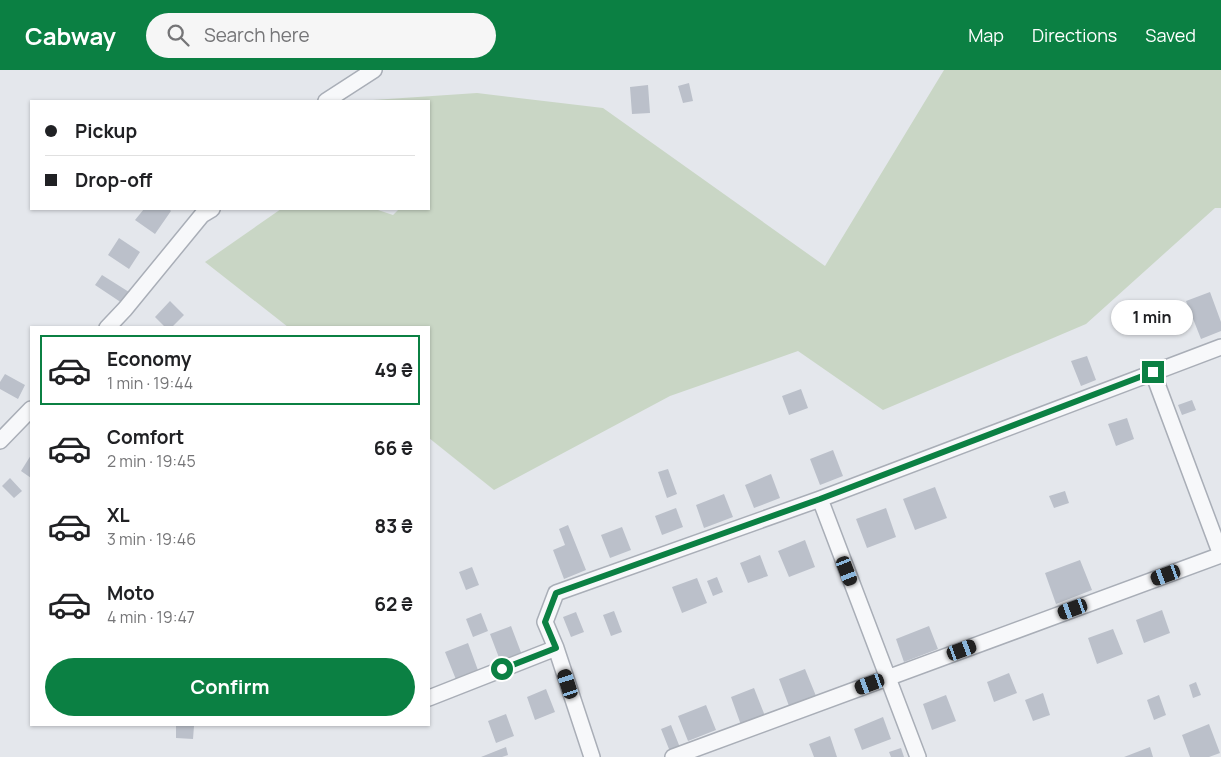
<!DOCTYPE html>
<html lang="en">
<head>
<meta charset="utf-8">
<style>
	body { margin:0; font-family:Manrope,sans-serif; background:#f6f6f6; color:#202124; height:100vh; display:flex; flex-direction:column; font-size:19px; white-space:nowrap }
	* { box-sizing:border-box; margin:0 }
	p { font-size:16px; color:#757577 }
	.icon { flex:none; width:28px; height:28px; fill:none; stroke:currentColor; stroke-width:2; stroke-linecap:round; stroke-linejoin:round }
	.map { position:relative; flex:1; overflow:hidden }
	.details { position:absolute; left:30px; top:256px; width:400px; height:400px; display:flex; flex-direction:column; background:#fff; border-radius:0px; box-shadow:0 1px 4px #0004 }
	.details>* { flex:none }
	.guide { position:absolute; left:30px; top:30px; width:400px; height:110px; border-radius:0px; box-shadow:0 1px 4px #0004; display:grid; align-content:center; height:110px; padding:0 15px; background:#fff }
	.end { position:absolute; width:22px; height:22px; margin:-11px; border:6px solid #0b8043; background:#fff; box-shadow:0 0 0 2px #fff }
	.from { border-radius:50% }
	.bubble { position:absolute; height:35px; border-radius:18px; background:#fff; box-shadow:0 1px 4px #0004; font-size:16px; font-weight:700; line-height:35px; text-align:center }
	.car { position:absolute; width:15px; height:30px; margin:-15px -8px; border-radius:6px; box-shadow:0 0 4px 1px #0007; background:linear-gradient(#222 24%,#8ab4d8 0 40%,#222 0 76%,#8ab4d8 0 86%,#222 0) }
	.guide b { display:flex; align-items:center; gap:18px; height:48px; font-size:19px }
	.guide b+b { border-top:1px solid #e0e0e0 }
	.guide i { width:12px; height:12px; background:#202124 }
	ul { padding:9px 0 0; list-style:none }
	li { display:flex; align-items:center; gap:15px; height:70px; margin:0 10px 8px; padding:0 5px; border:2px solid transparent; border-radius:0px }
	li div { flex:1 }
	li b { display:block; font-size:19px }
	li em { font-style:normal; font-weight:700 }
	li.current { border-color:#0b8043 }
	li>.icon { width:45px; height:45px; stroke-width:1.5 }
	.cta { display:flex; gap:10px; margin-top:auto; padding:10px 15px }
	.cta a { flex:1; height:58px; border-radius:30px; background:#0b8043; color:#fff; font-size:20px; font-weight:700; line-height:58px; text-align:center }
	header { display:flex; align-items:center; gap:30px; box-sizing:border-box; height:70px; padding:0 25px; background:#0b8043; color:#fff }
	header strong { font-size:24px }
	nav { display:flex; gap:28px; margin-inline-start:auto; font-size:18px }
	.search { width:350px; height:45px; background:#f6f6f6; display:flex; align-items:center; gap:12px; box-sizing:border-box; padding:0 18px; border-radius:28px; color:#757577; font-size:19px }
	.map>svg:first-child { display:block }
	.green { fill:#c9d6c5 }
	.building { fill:#bbc0ca }
	.lines { fill:none; stroke-linecap:round; stroke-linejoin:round }
	.minor-casing { stroke:#a9aeb7; stroke-width:18 }
	.minor { stroke:#f7f8fa; stroke-width:15 }
	.route { stroke:#0b8043; stroke-width:6 }
</style>
</head>
<body>
<header>
<strong>Cabway</strong>
<div class="search"><svg class="icon" aria-label="search" viewBox="0 0 24 24"><circle cx="10" cy="10" r="6"/><path d="M15 15l6 6"/></svg>Search here</div>
<nav><a>Map</a><a>Directions</a><a>Saved</a></nav>
</header>
<div class="map">
<svg width="1221" height="687" viewBox="0 0 1221 687">
	<rect width="100%" height="100%" fill="#e4e7ec"/>
	<path class="green" d="M944,0H1221V138H1215L1086,254L883,340L798,281L670,326L494,420L429,368V258L288,257L205,192L281,139H375L393,145L399,139H429V31L373,30L477,23L603,38L825,196Z"/>
	<path class="building" d="M689,13L693,31L683,33L678,16Z
		M648,15L650,43L632,44L630,17Z
		M144,139H169L171,141L155,164L135,150Z
		M119,168L140,182L129,199L108,185Z
		M102,205L129,222L122,233L95,215Z
		M1210,222L1221,252V261L1201,269L1186,231Z
		M170,231L184,245L171,258H166L155,247Z
		M1087,286L1096,310L1081,316L1071,291Z
		M5,304L25,315L18,329L0,319V312Z
		M801,319L808,338L789,345L782,326Z
		M1192,330L1196,340L1182,345L1178,335Z
		M1127,348L1134,369L1116,376L1108,354Z
		M833,380L843,406L820,415L810,389Z
		M31,385V408L21,401Z
		M668,399L677,424L667,428L658,402Z
		M771,404L780,428L754,438L745,415Z
		M10,408L22,421L14,428L2,416Z
		M935,417L947,448L915,460L903,429Z
		M1065,421L1069,433L1054,438L1049,426Z
		M724,424L733,447L704,458L696,435Z
		M676,438L683,457L662,465L655,446Z
		M886,438L896,467L867,478L856,449Z
		M568,455L586,500L564,509L553,480L565,475L559,459Z
		M622,457L631,480L610,488L601,465Z
		M805,470L815,497L789,507L778,481Z
		M760,485L768,506L748,513L740,493Z
		M1080,490L1092,520L1056,534L1045,503Z
		M472,497L479,515L466,520L459,502Z
		M717,507L723,522L713,526L707,511Z
		M697,508L707,533L682,543L672,517Z
		M1162,540L1170,563L1144,573L1136,550Z
		M614,541L622,562L611,566L603,545Z
		M576,542L584,562L571,567L563,547Z
		M481,543L488,561L473,567L466,549Z
		M511,556L522,585L501,593L490,564Z
		M929,556L938,579L904,592L896,569Z
		M1113,559L1123,584L1097,594L1088,568Z
		M468,573L479,603L457,612L445,582Z
		M805,599L816,626L789,636L779,609Z
		M1009,603L1017,623L994,632L987,612Z
		M1196,612L1201,625L1193,628L1189,615Z
		M754,618L765,646L741,655L731,627Z
		M546,619L555,642L535,650L527,627Z
		M1043,623L1050,645L1033,651L1025,630Z
		M946,625L956,651L932,660L923,634Z
		M1159,625L1166,645L1154,650L1147,630Z
		M706,635L716,660L688,671L678,646Z
		M506,644L514,666L496,673L488,651Z
		M883,647L891,669L862,680L854,659Z
		M1209,654L1220,683L1209,687H1190L1182,665Z
		M176,655L194,656L193,669L176,668Z
		M671,655L681,680L671,684L661,659Z
		M830,666L837,687H814L809,674Z
		M506,677L508,685L502,687H481Z
		M1150,677L1153,687H1124Z
		M901,678L904,687H891L889,682Z"/>
	<g class="lines">
		<g class="minor-casing">
			<path id="minor" d="M326,31L374,0
				M107,258L125,239L202,145L212,139
				M0,371L31,339
				M820,429L918,687
				M429,628L556,578
				M592,687L556,578L545,552L556,523L820,429L1221,277
				M673,687L1221,485L1153,303"/>
		</g>
		<use href="#minor" class="minor"/>
	</g>
	<g class="lines">
		<path class="route" d="M502,599L556,578L545,552L556,523L820,429L1153,302"/>
	</g>
</svg>
<i class="end from" style="left:502px;top:599px"></i>
<i class="end" style="left:1153px;top:302px"></i>
<div class="bubble" style="left:1111px;top:230px;width:82px">1 min</div>
<i class="car" style="left:847px;top:501px;rotate:159deg"></i>
<i class="car" style="left:1166px;top:505px;rotate:250deg"></i>
<i class="car" style="left:1073px;top:539px;rotate:250deg"></i>
<i class="car" style="left:962px;top:580px;rotate:70deg"></i>
<i class="car" style="left:568px;top:614px;rotate:342deg"></i>
<i class="car" style="left:870px;top:614px;rotate:250deg"></i>
<div class="guide">
<b><i class="from"></i>Pickup</b>
<b><i></i>Drop-off</b>
</div>
<section class="details">
<ul>
<li class="current"><svg class="icon" aria-label="car" viewBox="0 0 24 24"><path d="M5 17H2v-5l4-1 3-4h7l3 4 3 1v5h-3M9 17h6M6 11h13"/><circle cx="7" cy="17" r="2"/><circle cx="17" cy="17" r="2"/></svg><div><b>Economy</b><p>1 min · 19:44</p></div><em>49 ₴</em></li>
<li><svg class="icon" aria-label="car" viewBox="0 0 24 24"><path d="M5 17H2v-5l4-1 3-4h7l3 4 3 1v5h-3M9 17h6M6 11h13"/><circle cx="7" cy="17" r="2"/><circle cx="17" cy="17" r="2"/></svg><div><b>Comfort</b><p>2 min · 19:45</p></div><em>66 ₴</em></li>
<li><svg class="icon" aria-label="car" viewBox="0 0 24 24"><path d="M5 17H2v-5l4-1 3-4h7l3 4 3 1v5h-3M9 17h6M6 11h13"/><circle cx="7" cy="17" r="2"/><circle cx="17" cy="17" r="2"/></svg><div><b>XL</b><p>3 min · 19:46</p></div><em>83 ₴</em></li>
<li><svg class="icon" aria-label="car" viewBox="0 0 24 24"><path d="M5 17H2v-5l4-1 3-4h7l3 4 3 1v5h-3M9 17h6M6 11h13"/><circle cx="7" cy="17" r="2"/><circle cx="17" cy="17" r="2"/></svg><div><b>Moto</b><p>4 min · 19:47</p></div><em>62 ₴</em></li>
</ul>
<div class="cta"><a>Confirm</a></div>
</section>
</div>
</body>
</html>
